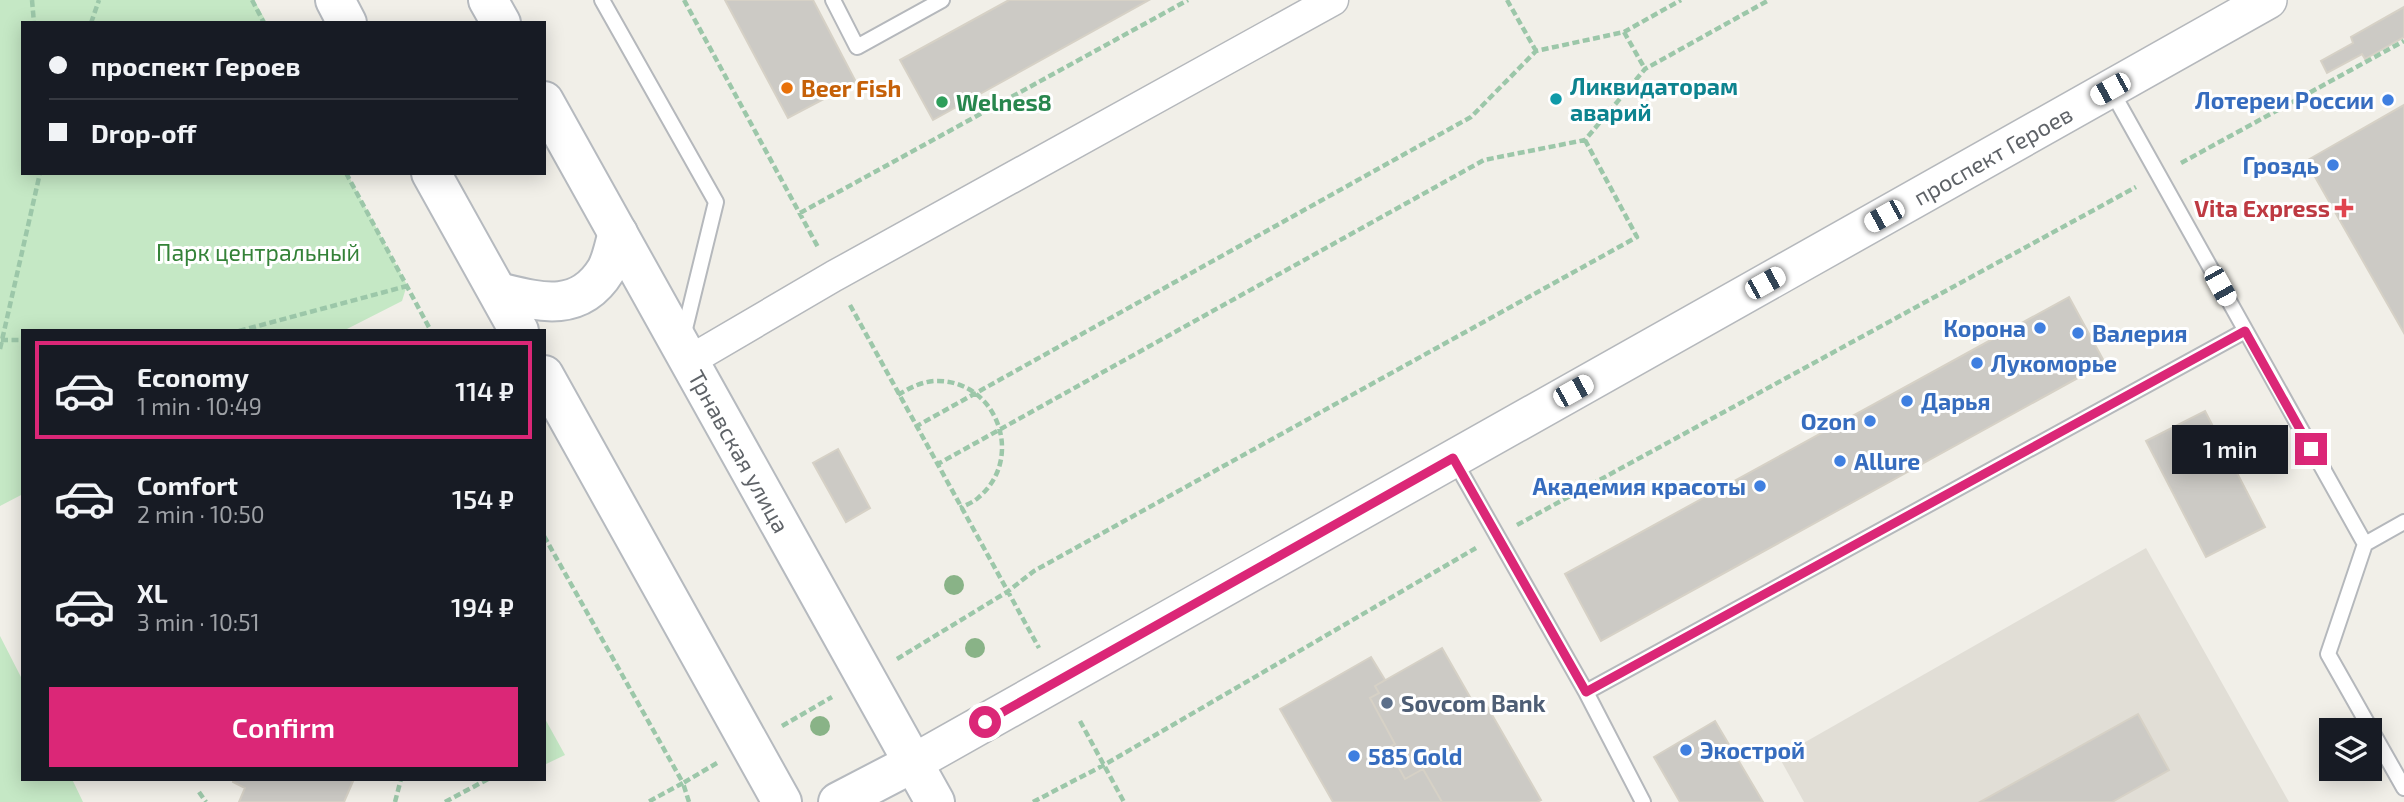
<!DOCTYPE html>
<html lang="en">
<head>
<meta charset="utf-8">
<style>
	body { margin:0; font-family:"Exo 2",sans-serif; background:#242831; color:#f1f3f6; height:100vh; display:flex; flex-direction:column; font-size:26px; white-space:nowrap }
	* { box-sizing:border-box; margin:0 }
	p { font-size:23px; color:#9ea1a6 }
	.icon { flex:none; width:38px; height:38px; fill:none; stroke:currentColor; stroke-width:2; stroke-linecap:round; stroke-linejoin:round }
	.map { position:relative; flex:1; overflow:hidden }
	.drawer { position:absolute; left:21px; top:329px; width:525px; height:452px; display:flex; flex-direction:column; background:#171b24; border-radius:0px; box-shadow:0 4px 18px #0003 }
	.drawer>* { flex:none }
	.guide { position:absolute; left:21px; top:21px; width:525px; height:154px; border-radius:0px; box-shadow:0 4px 18px #0003; display:grid; align-content:center; height:154px; padding:0 28px; background:#171b24 }
	.fabs { position:absolute; left:2319px; top:718px; display:grid; gap:14px }
	.fabs a { display:grid; place-items:center; width:63px; height:63px; border-radius:0px; background:#171b24; box-shadow:0 4px 18px #0003; font-size:35px }
	.end { position:absolute; width:32px; height:32px; margin:-16px; border:9px solid #db2777; background:#fff; box-shadow:0 0 0 4px #fff }
	.from { border-radius:50% }
	.bubble { position:absolute; height:49px; border-radius:0px; background:#171b24; box-shadow:0 4px 18px #0003; font-size:23px; font-weight:600; line-height:49px; text-align:center }
	.car { position:absolute; width:21px; height:42px; margin:-21px -10px; border-radius:9px; box-shadow:0 0 5px 2px #0007; background:linear-gradient(#fff 24%,#345 0 40%,#fff 0 76%,#345 0 86%,#fff 0) }
	.guide b { display:flex; align-items:center; gap:24px; height:66px; font-size:26px }
	.guide b+b { border-top:2px solid #363941 }
	.guide i { width:18px; height:18px; background:#f1f3f6 }
	ul { padding:12px 0 0; list-style:none }
	li { display:flex; align-items:center; gap:21px; height:98px; margin:0 14px 10px; padding:0 14px; border:4px solid transparent; border-radius:0px }
	li div { flex:1 }
	li b { display:block; font-size:26px }
	li em { font-style:normal; font-weight:600 }
	li.current { border-color:#db2777 }
	li>.icon { width:63px; height:63px; stroke-width:1.5 }
	.cta { display:flex; gap:14px; margin-top:auto; padding:14px 28px }
	.cta a { flex:1; height:80px; border-radius:0px; background:#db2777; color:#fff; font-size:28px; font-weight:600; line-height:80px; text-align:center }
	.map>svg:first-child { display:block }
	.education { fill:#e1ded6 }
	.green { fill:#c5e8c5 }
	.building { fill:#cccac5; stroke:#d6d1c6; stroke-width:2 }
	.lines { fill:none; stroke-linecap:round; stroke-linejoin:round }
	.service-casing { stroke:#b5b8bc; stroke-width:18 }
	.minor-casing { stroke:#b5b8bc; stroke-width:33 }
	.tertiary-casing { stroke:#b5b8bc; stroke-width:40 }
	.secondary-casing { stroke:#b6babf; stroke-width:42 }
	.path { stroke:#9cc7a9; stroke-width:4.5; stroke-dasharray:7 3.5; stroke-linecap:butt }
	.service { stroke:#fff; stroke-width:14 }
	.minor { stroke:#fff; stroke-width:30 }
	.tertiary { stroke:#fff; stroke-width:37 }
	.secondary { stroke:#fff; stroke-width:38 }
	.tree { fill:#89b387 }
	.route { stroke:#db2777; stroke-width:9 }
	.food-dot { fill:#e8710a; stroke:#fff; stroke-width:2.5 }
	.culture-dot { fill:#0f9aa8; stroke:#fff; stroke-width:2.5 }
	.shop-dot { fill:#3f7fe0; stroke:#fff; stroke-width:2.5 }
	.leisure-dot { fill:#2e9e5b; stroke:#fff; stroke-width:2.5 }
	.health-dot { fill:#e0444e; stroke:#fff; stroke-width:2.5 }
	.service-dot { fill:#5c6f8a; stroke:#fff; stroke-width:2.5 }
	.labels { text-anchor:middle; dominant-baseline:central; stroke-width:6; stroke-linejoin:round; paint-order:stroke }
	.culture-label { font-size:23px; font-weight:bold; fill:#0d838f; stroke:#fff; text-anchor:start }
	.food-label { font-size:23px; font-weight:bold; fill:#c56008; stroke:#fff; text-anchor:start }
	.shop-label { font-size:23px; font-weight:bold; fill:#366cbe; stroke:#fff; text-anchor:start }
	.leisure-label { font-size:23px; font-weight:bold; fill:#27864d; stroke:#fff; text-anchor:start }
	.street-label { font-size:23px; fill:#5f6368; stroke:#fff }
	.health-label { font-size:23px; font-weight:bold; fill:#be3a42; stroke:#fff; text-anchor:end }
	.park-label { font-size:23px; fill:#348238; stroke:#fff }
	.service-label { font-size:23px; font-weight:bold; fill:#4e5e75; stroke:#fff; text-anchor:start }
</style>
</head>
<body>
<div class="map">
<svg width="2404" height="802" viewBox="0 0 2404 802">
	<rect width="100%" height="100%" fill="#f1efe8"/>
	<path class="education" d="M2146,548L2289,802H1804L1779,757Z"/>
	<path class="green" d="M0,0H254L267,23H23V173H347L407,285L402,301L343,331H23V494L0,506Z
		M0,636L23,681V779H72L83,802H0Z
		M544,717L565,755L544,765Z"/>
	<path class="building" d="M725,0H813L856,82L788,118Z
		M1009,0H1149L933,120L900,60Z
		M2404,7V37L2365,59L2362,54L2327,73L2321,61L2353,43L2351,37Z
		M2404,105V333L2306,161Z
		M2069,297L2105,363L1601,641L1565,574Z
		M2205,411L2265,527L2206,557L2146,441Z
		M838,449L870,508L846,522L813,463Z
		M1442,648L1478,711L1487,706L1541,800L1537,802H1442L1423,769L1405,779L1388,748L1395,744L1370,698L1379,693L1375,686Z
		M1371,657L1385,680L1375,686L1379,693L1370,698L1395,744L1388,748L1405,779L1423,769L1442,802H1333L1280,709Z
		M2138,714L2169,770L2112,802H1980Z
		M1715,721L1763,802H1680L1654,757Z
		M234,779H354L344,802H239L245,788L233,782Z"/>
	<g class="lines">
		<g class="service-casing">
			<path id="service" d="M602,0L716,202L683,337
				M833,0L857,47L942,0
				M2111,90L2365,544L2328,654L2404,788
				M1454,460L1586,692L1643,802
				M2365,544L2404,522
				M1586,692L2245,331"/>
		</g>
		<g class="minor-casing">
			<path id="minor" d="M689,361L834,276L1333,0"/>
		</g>
		<g class="tertiary-casing">
			<g id="tertiary">
				<path id="s1" d="M913,763L2268,0"/>
			</g>
		</g>
		<g class="secondary-casing">
			<g id="secondary">
				<path d="M335,0L347,23"/>
				<path d="M488,0L501,23"/>
				<path id="s2" d="M544,101L935,802"/>
				<path d="M431,173L519,331"/>
				<path d="M498,292C539,302 579,314 606,270C612,259 614,245 618,233"/>
				<path d="M544,375L782,802"/>
				<path d="M838,802L913,763"/>
			</g>
		</g>
		<path class="path" d="M32,0L34,23
			M252,0L264,23
			M684,0L819,249
			M1507,0L1536,51
			M91,23L99,0
			M1624,32L1645,69
			M2181,163L2404,41
			M346,173L431,331
			M800,213L1188,0
			M850,305L1039,648
			M239,331L407,286
			M1,340H23
			M0,349L40,173
			M898,395C909,388 921,382 934,381C996,378 1026,457 979,497C974,502 966,505 960,508
			M915,427L1471,117L1536,51L1624,32L1681,0
			M936,465L1484,160L1585,140L1645,69L1769,0
			M1517,525L2136,187
			M544,536L683,783L648,802
			M897,659L1007,592L1034,571L1637,237L1585,140
			M1080,721L1124,802
			M782,726L832,697
			M199,792L206,802
			M395,802L401,779
			M445,802L488,779
			M689,802L683,783L717,763
			M1033,802L1104,765L1476,548"/>
		<use href="#service" class="service"/>
		<use href="#minor" class="minor"/>
		<use href="#tertiary" class="tertiary"/>
		<use href="#secondary" class="secondary"/>
	</g>
	<g class="tree">
		<circle cx="954" cy="585" r="10"/>
		<circle cx="975" cy="648" r="10"/>
		<circle cx="820" cy="726" r="10"/>
	</g>
	<g class="lines">
		<path class="route" d="M985,722L1453,458L1586,692L2245,331L2311,449"/>
	</g>
	<circle class="food-dot" cx="787" cy="88" r="7"/>
	<circle class="culture-dot" cx="1556" cy="99" r="7"/>
	<g class="shop-dot">
		<circle cx="2388" cy="100" r="7"/>
		<circle cx="2333" cy="165" r="7"/>
		<circle cx="2040" cy="328" r="7"/>
		<circle cx="2078" cy="333" r="7"/>
		<circle cx="1977" cy="363" r="7"/>
		<circle cx="1907" cy="401" r="7"/>
		<circle cx="1870" cy="421" r="7"/>
		<circle cx="1840" cy="461" r="7"/>
		<circle cx="1760" cy="486" r="7"/>
		<circle cx="1686" cy="750" r="7"/>
		<circle cx="1354" cy="756" r="7"/>
	</g>
	<circle class="leisure-dot" cx="942" cy="102" r="7"/>
	<path class="health-dot" d="M2340.5 197.5h7v7h7v7h-7v7h-7v-7h-7v-7h7z"/>
	<circle class="service-dot" cx="1387" cy="703" r="7"/>
	<g class="labels">
		<g class="culture-label">
			<text x="1570" y="86">Ликвидаторам<tspan x="1570" dy="26">аварий</tspan></text>
		</g>
		<g class="food-label">
			<text x="801" y="88">Beer Fish</text>
		</g>
		<g class="shop-label">
			<text x="2374" y="100" text-anchor="end">Лотереи России</text>
			<text x="2319" y="165" text-anchor="end">Гроздь</text>
			<text x="2026" y="328" text-anchor="end">Корона</text>
			<text x="2092" y="333">Валерия</text>
			<text x="1991" y="363">Лукоморье</text>
			<text x="1921" y="401">Дарья</text>
			<text x="1856" y="421" text-anchor="end">Ozon</text>
			<text x="1854" y="461">Allure</text>
			<text x="1746" y="486" text-anchor="end">Академия красоты</text>
			<text x="1700" y="750">Экострой</text>
			<text x="1368" y="756">585 Gold</text>
		</g>
		<g class="leisure-label">
			<text x="956" y="102">Welnes8</text>
		</g>
		<g class="street-label">
			<text stroke="none"><textPath href="#s1" startOffset="1239">проспект Героев</textPath></text>
			<text stroke="none"><textPath href="#s2" startOffset="401">Трнавская улица</textPath></text>
		</g>
		<g class="health-label">
			<text x="2330" y="208">Vita Express</text>
		</g>
		<g class="park-label">
			<text x="258" y="252">Парк центральный</text>
		</g>
		<g class="service-label">
			<text x="1401" y="703">Sovcom Bank</text>
		</g>
	</g>
</svg>
<div class="fabs">
<a><svg class="icon" aria-label="layers" viewBox="0 0 24 24"><path d="M12 4l9 5-9 5-9-5zM3 14l9 5 9-5"/></svg></a>
</div>
<i class="end from" style="left:985px;top:722px"></i>
<i class="end" style="left:2311px;top:449px"></i>
<div class="bubble" style="left:2172px;top:425px;width:116px">1 min</div>
<i class="car" style="left:2110px;top:89px;rotate:241deg"></i>
<i class="car" style="left:1884px;top:216px;rotate:241deg"></i>
<i class="car" style="left:1765px;top:283px;rotate:61deg"></i>
<i class="car" style="left:2220px;top:286px;rotate:151deg"></i>
<i class="car" style="left:1573px;top:391px;rotate:61deg"></i>
<div class="guide">
<b><i class="from"></i>проспект Героев</b>
<b><i></i>Drop-off</b>
</div>
<section class="drawer">
<ul>
<li class="current"><svg class="icon" aria-label="car" viewBox="0 0 24 24"><path d="M5 17H2v-5l4-1 3-4h7l3 4 3 1v5h-3M9 17h6M6 11h13"/><circle cx="7" cy="17" r="2"/><circle cx="17" cy="17" r="2"/></svg><div><b>Economy</b><p>1 min · 10:49</p></div><em>114 ₽</em></li>
<li><svg class="icon" aria-label="car" viewBox="0 0 24 24"><path d="M5 17H2v-5l4-1 3-4h7l3 4 3 1v5h-3M9 17h6M6 11h13"/><circle cx="7" cy="17" r="2"/><circle cx="17" cy="17" r="2"/></svg><div><b>Comfort</b><p>2 min · 10:50</p></div><em>154 ₽</em></li>
<li><svg class="icon" aria-label="car" viewBox="0 0 24 24"><path d="M5 17H2v-5l4-1 3-4h7l3 4 3 1v5h-3M9 17h6M6 11h13"/><circle cx="7" cy="17" r="2"/><circle cx="17" cy="17" r="2"/></svg><div><b>XL</b><p>3 min · 10:51</p></div><em>194 ₽</em></li>
</ul>
<div class="cta"><a>Confirm</a></div>
</section>
</div>
</body>
</html>
